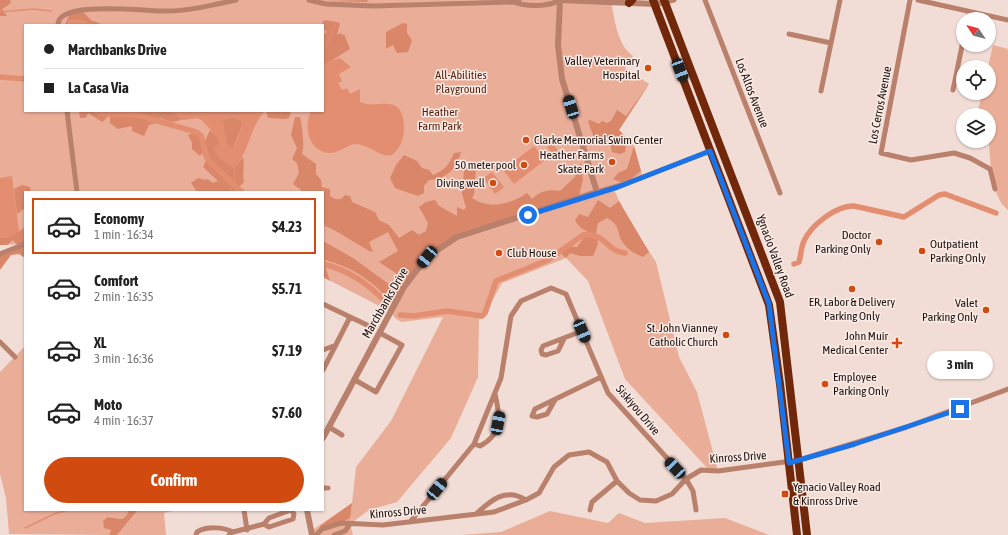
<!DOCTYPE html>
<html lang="en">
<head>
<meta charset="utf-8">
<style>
	body { margin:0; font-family:"Asap Condensed",sans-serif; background:#f2f2f2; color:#222; height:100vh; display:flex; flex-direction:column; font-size:15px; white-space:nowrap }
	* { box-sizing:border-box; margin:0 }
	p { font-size:13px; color:#767676 }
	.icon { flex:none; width:22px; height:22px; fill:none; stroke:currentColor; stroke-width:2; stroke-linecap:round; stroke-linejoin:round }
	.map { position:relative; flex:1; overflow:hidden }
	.side { position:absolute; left:24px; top:191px; width:300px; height:320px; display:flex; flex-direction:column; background:#fff; border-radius:0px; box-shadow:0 1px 3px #0004 }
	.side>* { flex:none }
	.guide { position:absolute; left:24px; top:24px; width:300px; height:88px; border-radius:0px; box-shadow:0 1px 3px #0004; display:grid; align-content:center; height:88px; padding:0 20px; background:#fff }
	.needle { width:26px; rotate:305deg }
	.buttons { position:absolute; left:956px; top:12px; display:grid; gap:8px }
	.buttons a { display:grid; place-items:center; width:40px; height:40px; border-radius:50%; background:#fff; box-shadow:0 1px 3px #0004; font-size:20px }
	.end { position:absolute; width:18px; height:18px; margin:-9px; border:5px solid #1a73e8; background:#fff; box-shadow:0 0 0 2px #fff }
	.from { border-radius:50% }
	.bubble { position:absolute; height:28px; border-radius:14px; background:#fff; box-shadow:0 1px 3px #0004; font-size:13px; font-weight:700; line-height:28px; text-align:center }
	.car { position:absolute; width:12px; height:24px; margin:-12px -6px; border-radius:5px; box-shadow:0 0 3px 1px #0007; background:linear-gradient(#222 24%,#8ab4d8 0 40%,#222 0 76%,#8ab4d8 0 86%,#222 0) }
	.guide b { display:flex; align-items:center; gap:14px; height:38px; font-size:15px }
	.guide b+b { border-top:1px solid #e0e0e0 }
	.guide i { width:10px; height:10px; background:#222 }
	ul { padding:7px 0 0; list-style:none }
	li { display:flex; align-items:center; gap:12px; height:56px; margin:0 8px 6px; padding:0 12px; border:2px solid transparent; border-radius:0px }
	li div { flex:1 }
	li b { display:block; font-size:15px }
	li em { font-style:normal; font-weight:700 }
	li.current { border-color:#d14b10 }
	li>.icon { width:36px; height:36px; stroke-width:1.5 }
	.button { display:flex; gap:8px; margin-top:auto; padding:8px 20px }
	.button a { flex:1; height:46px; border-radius:24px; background:#d14b10; color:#fff; font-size:16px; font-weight:700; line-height:46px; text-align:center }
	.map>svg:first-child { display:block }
	.green { fill:#eaad98; fill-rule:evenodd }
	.forest { fill:#da8669 }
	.water { fill:#e38e71; fill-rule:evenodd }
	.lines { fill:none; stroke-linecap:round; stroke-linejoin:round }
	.stream { stroke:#e38e71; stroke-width:1.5 }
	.canal { stroke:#e38e71; stroke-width:5.5 }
	.minor { stroke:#b9806c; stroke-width:5 }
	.tertiary { stroke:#b9806c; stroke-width:6 }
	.trunk { stroke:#70270a; stroke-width:8 }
	.route { stroke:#1a73e8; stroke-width:5 }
	.poi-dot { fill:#d14b10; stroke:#fcebe5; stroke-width:1.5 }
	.labels { text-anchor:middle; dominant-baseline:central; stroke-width:3; stroke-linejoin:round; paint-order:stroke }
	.poi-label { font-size:12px; fill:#18110f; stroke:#fcebe5; text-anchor:end }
	.park-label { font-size:12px; fill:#541e0a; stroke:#fcebe5 }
	.street-label { font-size:12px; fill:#18110f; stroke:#fcebe5 }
</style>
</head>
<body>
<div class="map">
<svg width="1008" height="535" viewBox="0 0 1008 535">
	<rect width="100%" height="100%" fill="#f2ddd6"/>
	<path class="green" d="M0,0H632L611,2C615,20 617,45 633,56L625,68L649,84L619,130L634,146L643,178L613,188L629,221L656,262L679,357L697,392L718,471L709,470L625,379L588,281L566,258L502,283L482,319H479L478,377L451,438L397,502L369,510L350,524L353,535H312L311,531L352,503L356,467L391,421L443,317L401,322L395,318L391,312L323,277V192H25V244L0,245ZM25,25H323V111H25Z
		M993,45L1008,49V210C987,195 989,137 989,115H977L982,93H989L988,67Z
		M25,346V510H128L127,515L122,519L108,517L111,530L109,535L9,534L6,498L0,474V372Z
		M138,510H177L164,513L166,535H117Z
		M550,511L608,523L619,513L645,523L725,518L769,535H461L501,532Z"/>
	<path class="forest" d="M0,0H10L11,3L2,9L7,16H0Z
		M368,0L367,2L324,1Z
		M82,11L92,21L97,22L102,25H89C83,19 76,19 68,22L69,25H65L70,13Z
		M326,20L340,23L337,35L340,33L345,36L350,49L323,66V35L327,32L323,28L322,22Z
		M403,23L407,24V33L412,40L408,52L397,53L393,45L386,49V32Z
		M649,84L619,130L631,143L626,144L625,152L620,154L612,152L608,137L603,142L595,141L588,121L590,120L599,124L602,121L607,123L611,121L617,110L626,116Z
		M79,111H170L179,115L181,120L172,122L160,118L156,123L149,125L144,136L132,131V126L118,129L110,123V115L102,122L88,113L86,118H80Z
		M266,111H291L289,118L285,119L268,118Z
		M234,117L243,122L234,147L232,148L228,147C225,140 223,128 223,119Z
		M295,117H300C302,127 305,144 302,154L316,164V174L321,180L322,187L330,189V196L335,199H341L345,195L350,196L352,202L375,212L379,220L389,225L399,238L412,230L419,235L426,231L428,223L419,207L426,202L435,200L439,206L457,216V207L464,210L466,207L462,194L464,171L471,165L476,167L474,194L472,198C490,210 511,204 527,193L532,199C541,191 548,189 560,191L575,177L581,162L583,180L578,200L457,237L427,257L408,281L379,262L398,251L388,232L369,242L373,252L369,251L336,231L323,225V192H300L301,190L293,184L299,173L297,163L292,159L297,148L291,135Z
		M210,130L218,137L220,143L218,146L226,162L234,168L243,157C245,166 242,173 244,182L234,192H197L191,183L198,178L205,180L207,179L213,183L218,181L203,167L206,161L202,153L200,156L192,149V143L188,135L198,131L204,136L205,141Z
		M634,146L641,171L625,184L613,179L618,173L627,169Z
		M461,152C457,168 447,179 429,180L424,186V193L418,196L395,188L390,178L396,165L404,155L417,161L422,168L429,170L433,175C445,170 449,165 454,153Z
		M22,185L30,187L31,192H25V208L17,214L14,189Z
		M598,200L610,208L619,201L649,252L643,257C636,254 629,251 624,244C615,232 622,226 607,218L598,223L596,233L598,244L593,256H580L570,253L566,258L558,250L563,246L577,247L588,232L581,228L575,221L579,214L588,217Z
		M24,228L25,258L19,254L11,255L0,270V254L18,246L13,240L7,245H0V238L10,237Z
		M323,241L353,258L401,293L394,306C376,283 353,267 325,260V266L330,281L323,277Z
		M352,503L350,518L341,523L322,529L320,526Z
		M128,510H138L117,535H109L111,530L104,528L103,521L108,517L122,519L127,515Z"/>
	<path class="water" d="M76,19L85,21L89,25H69V20Z
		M340,58L351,67L339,74L342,81L338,83L342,90L347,88L350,94L360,89V102C377,110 403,91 404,127C404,139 401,147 392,155C380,158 370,145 357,144C348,144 341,152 331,153C309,153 303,127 311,111H323V67L330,61Z
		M170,111H265C249,128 250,151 234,168L220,159L213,148L220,143C218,137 215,135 211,130C195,113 202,119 181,120L179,115ZM234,117L243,122L235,146L232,148L227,143C226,134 223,129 223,120Z
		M552,143L561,154L555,158L547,147Z
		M534,146L545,160L514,184L503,170Z
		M492,172L504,187L495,194L483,178Z
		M12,176L19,232L10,237L0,238V178Z"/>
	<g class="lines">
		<path class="stream" d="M352,1V0
			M0,12L34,9L51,11
			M323,47L329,40L336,22
			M229,192C235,185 236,177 234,168
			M25,528L54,514L68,510"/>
		<path class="canal" d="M0,77L25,79
			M96,111L105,114L137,115L196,132L201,136L208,160L242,192
			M323,264C349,270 368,284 387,303
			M794,264L799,262C801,255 801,247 804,241C811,225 837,205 854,206L904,217L939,195L945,194L996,213
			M400,315L414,316L447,311L482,316L485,313L496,281L548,260L583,235C606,232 605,251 625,253"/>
		<path class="minor" d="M309,0L326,4L373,6L514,2
			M519,0L514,2C526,7 548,7 560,0
			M705,0L780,193
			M910,0L881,153L911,160L954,153L970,158L990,169L995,189
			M918,0L1008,20
			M665,2L674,0
			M967,19L969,12
			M58,25C57,0 143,11 166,11C189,11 213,5 236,0
			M789,34L831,43
			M953,90L963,41
			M821,91L840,0
			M67,111L77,192
			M597,192L625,184L710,151
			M0,254L25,244
			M323,304L367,325
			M564,339L558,351L546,355L542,354L541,350L543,346L582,331
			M0,342L15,357
			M323,350L336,345
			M323,370L350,317
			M355,380L376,392L402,345L380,333
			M555,400L547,414L537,417L532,416L535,409L601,377
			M329,427L342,435
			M474,444L480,446C503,434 500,415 495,394
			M323,488H328
			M244,510L247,530
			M590,510L592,502L617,481
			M476,514C491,500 506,487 526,500
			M410,522L474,444L501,378L511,316L521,301L551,288L566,294L608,393L686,479L693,491L696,510
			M264,524L269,527L293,519L294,514L291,510
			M196,535L197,532C207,526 223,527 233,532
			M229,535L233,532L264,524L269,518L291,510
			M316,535L322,529L341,523L383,525L494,512L526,500L539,493L554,467L569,455L589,452L607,462L617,481L629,493L640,500L656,501L672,494L686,479L701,470L718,471L799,460L907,427L1008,389
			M334,535L345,531L350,524"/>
		<path class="tertiary" d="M323,438L404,287L427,257L457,237L597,192L562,79L558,45L560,0L655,4L665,2
			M307,510L312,535"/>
		<path class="trunk" d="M653,0L769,305L780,384L797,535
			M664,0L780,302L807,535
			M629,3L632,0"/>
	</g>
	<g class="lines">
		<path class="route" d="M528,215L618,187L710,151L769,304L789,463L855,444L960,409"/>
	</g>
	<g class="poi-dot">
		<circle cx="648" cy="68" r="4"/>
		<circle cx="526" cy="140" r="4"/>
		<circle cx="612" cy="162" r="4"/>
		<circle cx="524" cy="165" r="4"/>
		<circle cx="493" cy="183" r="4"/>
		<circle cx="879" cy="242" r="4"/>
		<circle cx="922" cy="251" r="4"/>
		<circle cx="499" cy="253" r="4"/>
		<circle cx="852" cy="289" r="4"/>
		<circle cx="986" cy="310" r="4"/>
		<circle cx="726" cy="335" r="4"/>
		<path d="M895 337h4v4h4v4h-4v4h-4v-4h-4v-4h4z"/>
		<circle cx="825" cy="384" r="4"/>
		<rect x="781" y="490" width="8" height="8" rx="2"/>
	</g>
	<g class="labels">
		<g class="poi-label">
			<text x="640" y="61">Valley Veterinary<tspan x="640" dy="14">Hospital</tspan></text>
			<text x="534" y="140" text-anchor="start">Clarke Memorial Swim Center</text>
			<text x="604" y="155">Heather Farms<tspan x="604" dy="14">Skate Park</tspan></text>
			<text x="516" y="165">50 meter pool</text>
			<text x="485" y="183">Diving well</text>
			<text x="871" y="235">Doctor<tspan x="871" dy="14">Parking Only</tspan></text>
			<text x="930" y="244" text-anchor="start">Outpatient<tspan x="930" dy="14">Parking Only</tspan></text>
			<text x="507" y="253" text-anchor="start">Club House</text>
			<text x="852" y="302" text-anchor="middle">ER, Labor &amp; Delivery<tspan x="852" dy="14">Parking Only</tspan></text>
			<text x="978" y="303">Valet<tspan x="978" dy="14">Parking Only</tspan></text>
			<text x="718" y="328">St. John Vianney<tspan x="718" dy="14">Catholic Church</tspan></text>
			<text x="888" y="336">John Muir<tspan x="888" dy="14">Medical Center</tspan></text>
			<text x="833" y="377" text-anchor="start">Employee<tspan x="833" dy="14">Parking Only</tspan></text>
			<text x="793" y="487" text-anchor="start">Ygnacio Valley Road<tspan x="793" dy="14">&amp; Kinross Drive</tspan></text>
		</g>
		<g class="park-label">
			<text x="461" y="75">All-Abilities<tspan x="461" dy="14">Playground</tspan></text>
			<text x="440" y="112">Heather<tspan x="440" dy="14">Farm Park</tspan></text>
		</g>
		<g class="street-label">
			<text transform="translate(752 93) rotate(69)">Los Altos Avenue</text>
			<text transform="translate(880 105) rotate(-79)">Los Cerros Avenue</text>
			<text transform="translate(775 256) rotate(70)">Ygnacio Valley Road</text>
			<text transform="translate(385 303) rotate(-60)">Marchbanks Drive</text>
			<text transform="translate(638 410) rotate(50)">Siskiyou Drive</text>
			<text transform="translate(738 457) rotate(-4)">Kinross Drive</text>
			<text transform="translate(398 512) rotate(-5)">Kinross Drive</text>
		</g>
	</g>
</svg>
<div class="buttons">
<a><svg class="needle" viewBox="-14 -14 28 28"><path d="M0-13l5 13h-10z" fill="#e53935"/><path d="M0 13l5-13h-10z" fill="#767676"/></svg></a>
<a><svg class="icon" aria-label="locate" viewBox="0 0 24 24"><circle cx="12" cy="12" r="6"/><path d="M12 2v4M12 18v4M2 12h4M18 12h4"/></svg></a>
<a><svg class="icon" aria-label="layers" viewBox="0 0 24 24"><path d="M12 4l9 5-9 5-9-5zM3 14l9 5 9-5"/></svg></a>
</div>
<i class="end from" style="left:528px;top:215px"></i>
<i class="end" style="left:960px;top:409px"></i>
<div class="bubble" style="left:927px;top:351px;width:66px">3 min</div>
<i class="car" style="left:680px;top:70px;rotate:159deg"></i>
<i class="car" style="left:571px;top:107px;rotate:343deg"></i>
<i class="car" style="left:427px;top:257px;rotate:219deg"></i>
<i class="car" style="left:582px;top:331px;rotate:157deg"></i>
<i class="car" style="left:498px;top:423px;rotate:11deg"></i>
<i class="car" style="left:675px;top:468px;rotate:317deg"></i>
<i class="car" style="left:437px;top:489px;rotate:39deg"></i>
<div class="guide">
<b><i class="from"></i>Marchbanks Drive</b>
<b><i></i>La Casa Via</b>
</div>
<section class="side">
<ul>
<li class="current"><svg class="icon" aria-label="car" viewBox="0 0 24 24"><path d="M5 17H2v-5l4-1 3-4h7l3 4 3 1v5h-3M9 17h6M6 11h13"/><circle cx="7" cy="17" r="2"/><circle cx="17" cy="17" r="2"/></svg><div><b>Economy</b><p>1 min · 16:34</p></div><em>$4.23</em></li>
<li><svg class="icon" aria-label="car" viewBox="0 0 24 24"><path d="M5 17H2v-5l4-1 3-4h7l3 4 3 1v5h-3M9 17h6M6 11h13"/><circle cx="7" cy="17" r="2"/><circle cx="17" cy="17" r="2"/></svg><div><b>Comfort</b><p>2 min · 16:35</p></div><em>$5.71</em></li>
<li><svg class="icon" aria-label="car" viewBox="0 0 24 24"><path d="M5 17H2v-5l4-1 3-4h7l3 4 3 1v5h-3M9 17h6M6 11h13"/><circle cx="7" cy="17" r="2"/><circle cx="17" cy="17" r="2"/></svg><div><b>XL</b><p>3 min · 16:36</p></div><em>$7.19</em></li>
<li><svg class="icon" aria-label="car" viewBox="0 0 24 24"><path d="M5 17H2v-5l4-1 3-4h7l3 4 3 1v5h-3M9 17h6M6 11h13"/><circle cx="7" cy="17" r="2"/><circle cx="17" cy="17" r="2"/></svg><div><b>Moto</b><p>4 min · 16:37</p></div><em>$7.60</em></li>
</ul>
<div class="button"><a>Confirm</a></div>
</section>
</div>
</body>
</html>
